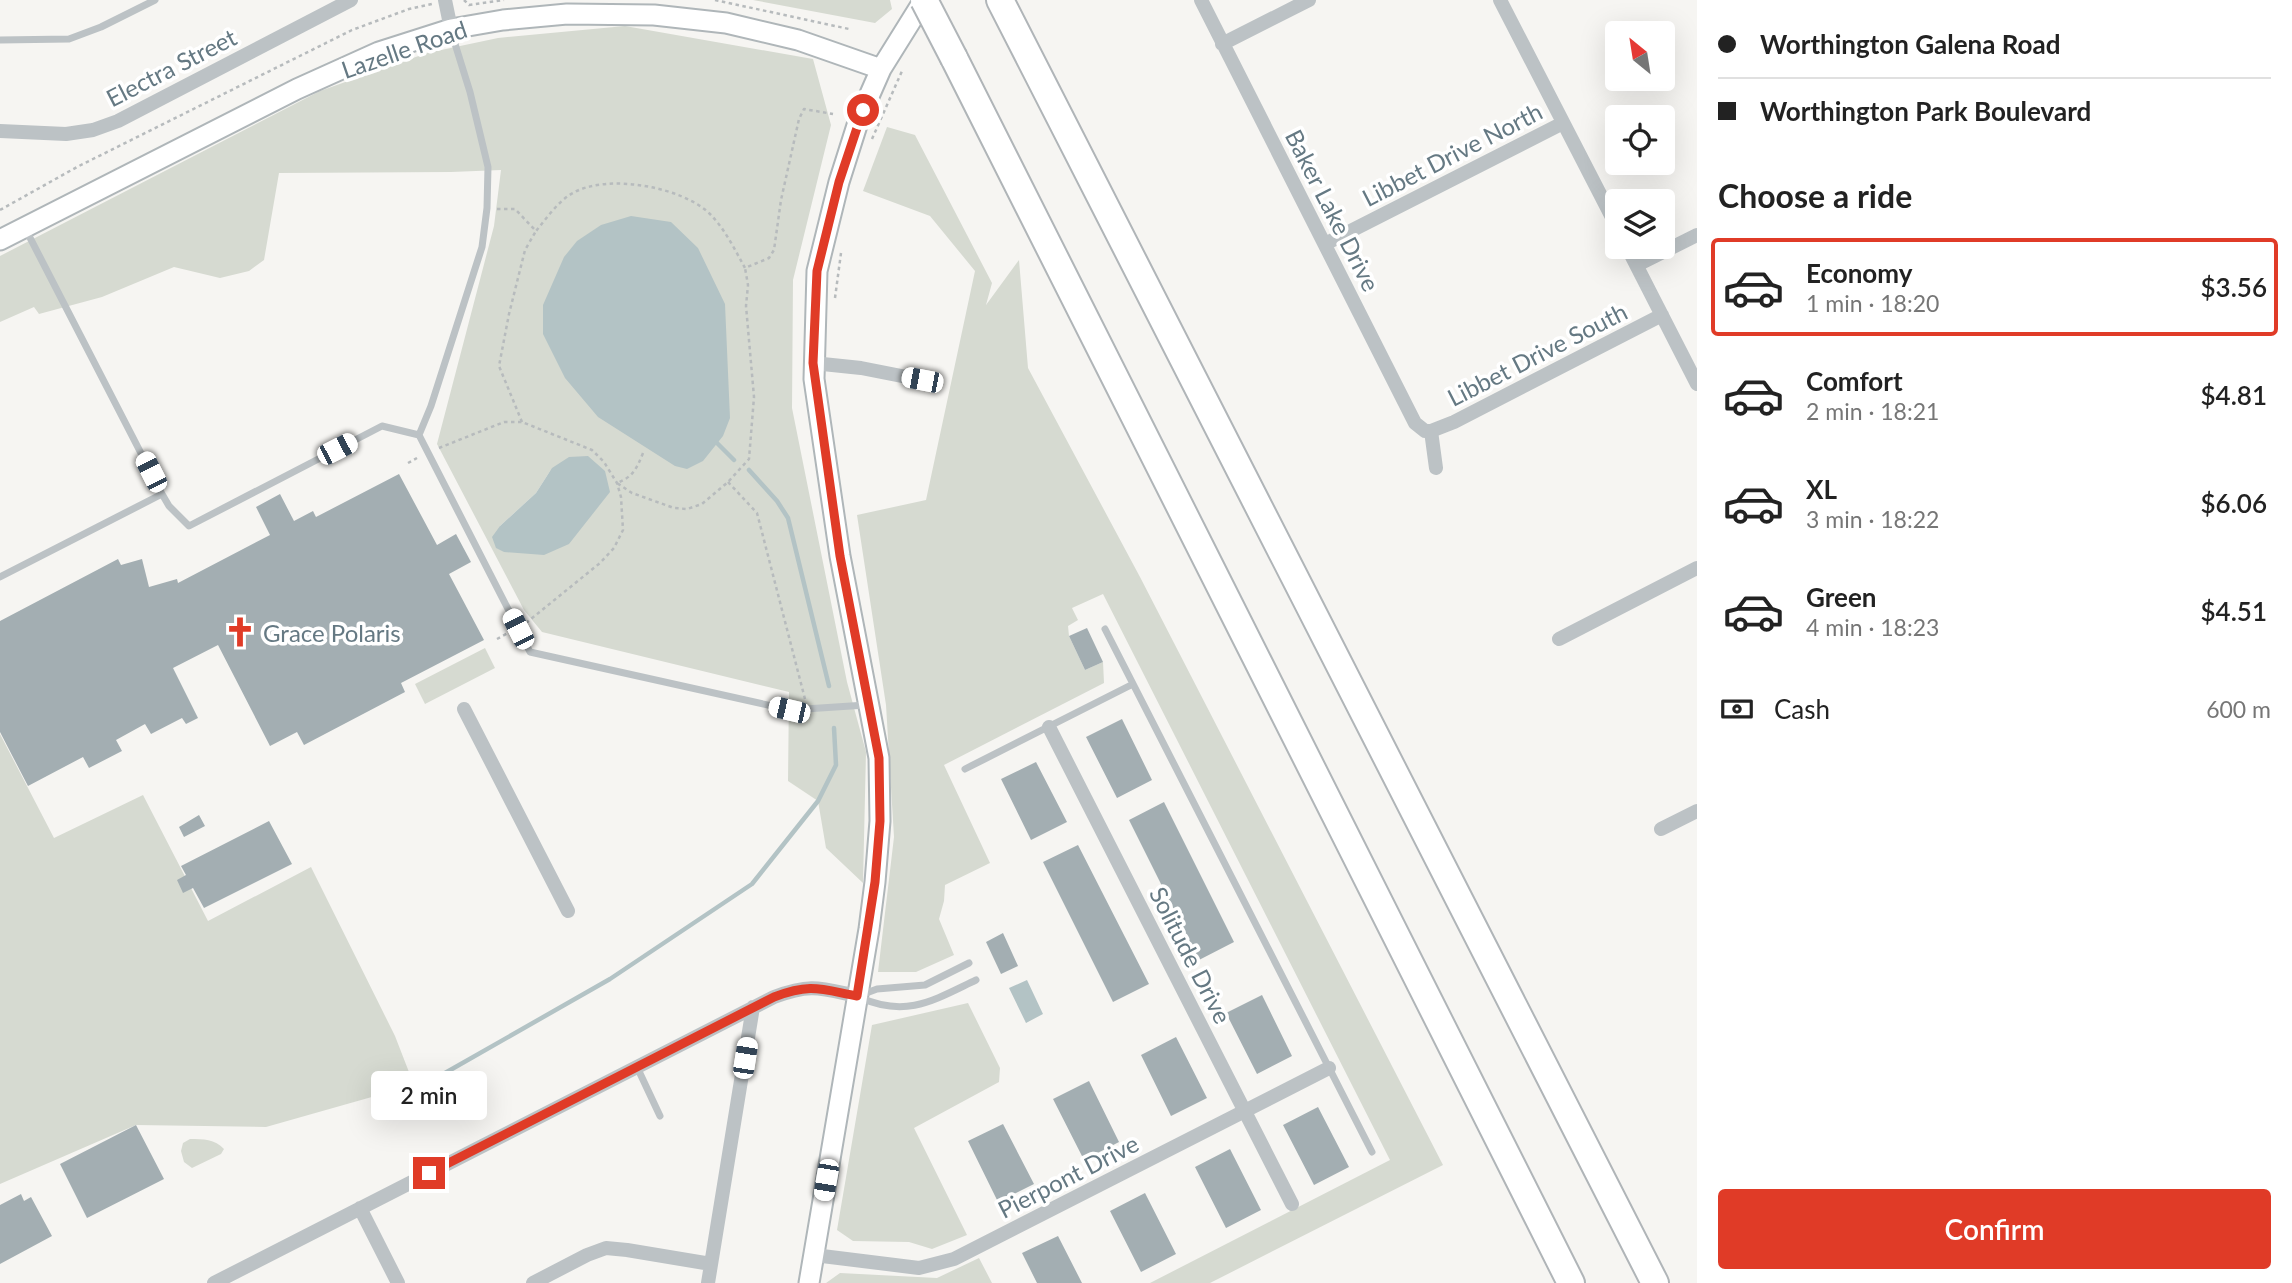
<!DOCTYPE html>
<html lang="en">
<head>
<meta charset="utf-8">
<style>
	body { margin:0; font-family:Lato,sans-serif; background:#f2f2f2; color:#222; height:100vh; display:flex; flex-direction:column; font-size:26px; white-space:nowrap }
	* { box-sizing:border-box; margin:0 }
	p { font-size:23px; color:#767676 }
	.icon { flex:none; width:38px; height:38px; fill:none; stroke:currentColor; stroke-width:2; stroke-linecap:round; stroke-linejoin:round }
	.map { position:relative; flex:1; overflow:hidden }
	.drawer { display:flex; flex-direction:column; background:#fff; width:595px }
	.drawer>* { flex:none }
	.guide { display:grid; align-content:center; height:154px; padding:0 21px; background:#fff }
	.needle { width:46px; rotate:330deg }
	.tools { position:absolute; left:1605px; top:21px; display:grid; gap:14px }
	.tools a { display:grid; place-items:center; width:70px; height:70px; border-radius:7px; background:#fff; box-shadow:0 7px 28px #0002; font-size:35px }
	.end { position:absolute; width:32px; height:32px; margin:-16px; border:9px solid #e03b27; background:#fff; box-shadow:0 0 0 4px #fff }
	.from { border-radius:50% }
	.bubble { position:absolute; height:49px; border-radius:7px; background:#fff; box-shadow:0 7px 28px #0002; font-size:23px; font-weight:600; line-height:49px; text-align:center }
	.car { position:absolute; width:21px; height:42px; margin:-21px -10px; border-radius:9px; box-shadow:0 0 5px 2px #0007; background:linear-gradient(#fff 24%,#345 0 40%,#fff 0 76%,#345 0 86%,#fff 0) }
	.guide b { display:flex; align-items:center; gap:24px; height:66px; font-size:26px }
	.guide b+b { border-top:2px solid #e0e0e0 }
	.guide i { width:18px; height:18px; background:#222 }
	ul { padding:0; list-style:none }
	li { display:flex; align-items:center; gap:21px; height:98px; margin:0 14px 10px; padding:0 7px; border:4px solid transparent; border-radius:7px }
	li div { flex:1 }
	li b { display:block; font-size:26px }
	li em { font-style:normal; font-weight:600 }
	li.active { border-color:#e03b27 }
	li>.icon { width:63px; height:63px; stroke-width:1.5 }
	h2 { padding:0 21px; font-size:32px; line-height:84px }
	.pay { display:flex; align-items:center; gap:18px; height:77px; padding:0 21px; font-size:26px }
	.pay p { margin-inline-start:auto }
	.primary-button { display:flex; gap:14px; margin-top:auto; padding:14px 21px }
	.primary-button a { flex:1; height:80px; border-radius:7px; background:#e03b27; color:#fff; font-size:28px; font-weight:600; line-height:80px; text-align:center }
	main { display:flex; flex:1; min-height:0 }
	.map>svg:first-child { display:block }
	.green { fill:#d6dad1; fill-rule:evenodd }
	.water { fill:#b3c3c5 }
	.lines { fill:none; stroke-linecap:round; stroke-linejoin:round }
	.stream { stroke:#b3c3c5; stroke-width:4.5 }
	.building { fill:#a3aeb2 }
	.secondary-casing { stroke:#afb6b9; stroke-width:23 }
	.highway-casing { stroke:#b0b5b8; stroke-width:30 }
	.path { stroke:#b7bbbd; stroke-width:2.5; stroke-dasharray:3.5 3.5; stroke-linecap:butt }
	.lane { stroke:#bcc2c5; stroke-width:7 }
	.street { stroke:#bcc2c5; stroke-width:14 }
	.secondary { stroke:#fff; stroke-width:19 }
	.highway { stroke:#fff; stroke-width:26 }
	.highway-bridge-casing { stroke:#b0b5b8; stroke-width:30; stroke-linecap:butt }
	.highway-bridge { stroke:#fff; stroke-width:26 }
	.route { stroke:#e03b27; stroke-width:9 }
	.labels { text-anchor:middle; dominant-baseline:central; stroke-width:7; stroke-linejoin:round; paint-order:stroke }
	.street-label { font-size:24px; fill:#657983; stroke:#fff }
	.poi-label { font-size:24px; fill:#657983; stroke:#fff; text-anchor:start }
</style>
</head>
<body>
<main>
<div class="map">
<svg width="1697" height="1283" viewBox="0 0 1697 1283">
	<rect width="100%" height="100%" fill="#f6f5f2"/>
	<path class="green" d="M753,0H890L892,9L875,23Z
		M625,26L813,59L831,125L793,280L792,408L847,682L866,752L863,883L826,848L818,801L788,781L789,692L542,632L524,610L437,444L494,226L501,170L451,172L279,173L264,260L249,271L220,278L174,267L102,297L39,314L34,307L0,322V256L320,91L427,53L498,38ZM552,468L504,552L500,526L536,493Z
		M887,127L915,135L992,283L986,305L1019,260L1028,368L1140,577L1443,1165L1210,1283H1150L1390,1160L1103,594L1072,608L1078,620L1068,626L1069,636L1085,670L1103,662L1104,683L944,765L990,863L945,885L944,901L939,919L954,955L916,972H878L894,837L886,705L857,515L926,500L975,271L930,216L863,191Z
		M485,648L495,668L425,704L415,684Z
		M0,734L54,838L143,795L208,921L311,867L395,1036L414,1085L266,1127L136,1125L0,1184Z
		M968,1003L1000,1068L999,1082L914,1128L967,1235L932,1249L909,1242L853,1241L837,1230L872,1025Z
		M190,1139C203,1139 215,1139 224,1149L221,1154L192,1168L184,1162L181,1151L183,1143Z
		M979,1258L992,1283H826L840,1273L937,1278Z"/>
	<path class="water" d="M631,216L671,222L698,248L725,304L730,418L723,436L703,461L687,469L675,466L598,417L565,378L543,334V305L564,257L577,241L601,225Z
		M588,456L605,471L610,492L569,544L544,555L504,552L496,548L492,537L500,526L536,493L552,468L569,457Z
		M1027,980L1043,1014L1026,1023L1009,988Z"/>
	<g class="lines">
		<path class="stream" d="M717,443L734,460
			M749,470L777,501L788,518L829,686
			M445,1073L610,979L752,884L818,801L836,765L834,728"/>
	</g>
	<path class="building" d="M399,474L437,545L456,534L471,562L449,574L484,640L401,683L405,692L304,745L297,732L270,746L218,645L173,668L198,718L186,724L182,718L151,734L145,724L116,740L122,751L89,768L83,757L28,786L0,732V621L118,559L121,565L142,559L149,587L177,579L178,583L270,535L256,507L280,494L294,521L313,511L316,517Z
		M1087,628L1103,662L1085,670L1069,636Z
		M1122,719L1152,780L1117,798L1086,737Z
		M1036,762L1067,822L1031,840L1001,779Z
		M1164,802L1234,942L1199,960L1129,820Z
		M199,815L205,826L184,837L179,827Z
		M269,821L292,864L204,908L193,888L183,893L177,880L186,875L181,866Z
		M1078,845L1149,984L1113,1002L1043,862Z
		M1003,933L1018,966L1001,974L986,942Z
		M1262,995L1292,1056L1257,1074L1226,1013Z
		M1176,1037L1207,1098L1171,1116L1141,1055Z
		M1089,1081L1119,1142L1084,1160L1053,1099Z
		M1318,1107L1349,1167L1314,1185L1283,1125Z
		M1003,1124L1034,1184L998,1202L968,1141Z
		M136,1125L164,1179L87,1218L60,1164Z
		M1230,1149L1261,1210L1226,1228L1195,1167Z
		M1145,1193L1176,1254L1141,1272L1110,1211Z
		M21,1194L24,1201L31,1197L52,1236L0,1264V1205Z
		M1058,1236L1082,1283H1037L1022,1253Z"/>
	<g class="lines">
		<g class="secondary-casing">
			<path id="secondary" d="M0,240L297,89L379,52L451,29L503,20L567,14L654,15L726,23L798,40L881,69
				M809,1283L869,929L875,882L880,821L879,758L840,556L814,379L817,271L839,182L859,119L881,69L924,0"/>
		</g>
		<g class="highway-casing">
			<path id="highway" d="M1000,0L1655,1283
				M954,58L1571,1283"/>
		</g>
		<path class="path" d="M464,0L469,5L504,0
			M715,0L849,29
			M872,139L902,71
			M497,209H515L536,231C547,218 558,201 573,193C607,173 683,187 710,214C725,229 735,250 745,268L769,258L774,250L781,200L799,119L804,109L833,114
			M0,210L77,167L352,30L409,9L432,4
			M835,298L841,253
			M522,422L499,366L509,314L525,250L536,231
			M439,448L504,422H522L592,450L604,462L617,483L621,497L623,530L614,548L600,563L526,623
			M643,453C637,468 633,477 617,483L632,493L674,508L687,509L702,504L728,482L749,459L754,397L746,306L748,285L745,268
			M408,463L417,458
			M728,482L757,513L805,699
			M497,639L508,633"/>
		<path class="lane" d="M451,31L470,92L488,167L487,208L482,247L431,406L419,435L530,652L790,710L866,705
			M0,40L69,39L101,27L155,0
			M162,494L169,506L189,526L382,426L419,435
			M0,577L162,494L25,228
			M1105,629L1372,1152
			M965,769L1133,684
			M861,995L877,989L925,985L969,963
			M861,998C907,1018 934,1000 976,980
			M637,1067L660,1116"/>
		<path class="street" d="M445,0L451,29
			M1201,0L1415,423L1425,431H1431
			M1500,0L1617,227
			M1222,44L1309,0
			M0,131L66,134L93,130L118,121L351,0
			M1325,244L1563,123
			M1627,247L1697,384
			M1637,265L1697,235
			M813,363L861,368L922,380
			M1431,431L1454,422L1662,315
			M1431,431L1436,468
			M1559,639L1697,568
			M464,709L568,911
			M1049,727L1292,1204
			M1661,829L1697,811
			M360,1208L398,1283
			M814,1255L919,1268L954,1259L1329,1068
			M214,1283L774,997C811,983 820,988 857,996
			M533,1283L587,1255L606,1248L627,1250L711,1264
			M708,1283L753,1007"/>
		<use href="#secondary" class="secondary"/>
		<use href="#highway" class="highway"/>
		<g class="highway-bridge-casing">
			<path id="highway-bridge" d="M924,0L954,58"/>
		</g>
		<use href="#highway-bridge" class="highway-bridge"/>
	</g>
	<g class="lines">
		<path class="route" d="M429,1173L774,997C811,983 820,989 857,996L875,882L880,821L879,758L840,556L813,363L817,271L839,182L863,110"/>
	</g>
	<defs>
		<g id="church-bare" transform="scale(2.415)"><path d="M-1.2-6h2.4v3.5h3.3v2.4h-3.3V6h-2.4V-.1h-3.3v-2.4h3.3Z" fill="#e03b27" stroke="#fff" stroke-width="2.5" paint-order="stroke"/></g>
	</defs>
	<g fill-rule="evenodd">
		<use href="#church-bare" x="240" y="632"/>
	</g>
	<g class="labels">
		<g class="street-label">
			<text transform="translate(404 49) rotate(-19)">Lazelle Road</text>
			<text transform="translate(171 67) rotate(-27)">Electra Street</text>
			<text transform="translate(1452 154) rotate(-27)">Libbet Drive North</text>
			<text transform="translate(1333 210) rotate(63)">Baker Lake Drive</text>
			<text transform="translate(1537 354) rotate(-27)">Libbet Drive South</text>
			<text transform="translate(1191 955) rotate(63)">Solitude Drive</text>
			<text transform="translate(1068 1176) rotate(-27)">Pierpont Drive</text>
		</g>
		<g class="poi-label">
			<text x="263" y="632">Grace Polaris</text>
		</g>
	</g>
</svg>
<div class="tools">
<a><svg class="needle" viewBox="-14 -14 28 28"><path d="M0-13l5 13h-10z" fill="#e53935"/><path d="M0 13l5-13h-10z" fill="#767676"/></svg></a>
<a><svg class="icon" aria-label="locate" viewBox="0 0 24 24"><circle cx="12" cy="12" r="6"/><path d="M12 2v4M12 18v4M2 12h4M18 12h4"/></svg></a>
<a><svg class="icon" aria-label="layers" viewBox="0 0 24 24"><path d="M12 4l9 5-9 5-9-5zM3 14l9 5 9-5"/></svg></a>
</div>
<i class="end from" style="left:863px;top:110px"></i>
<i class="end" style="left:429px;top:1173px"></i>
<div class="bubble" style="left:371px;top:1071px;width:116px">2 min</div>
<i class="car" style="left:922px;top:380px;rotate:281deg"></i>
<i class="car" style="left:337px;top:449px;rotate:63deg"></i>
<i class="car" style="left:151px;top:472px;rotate:333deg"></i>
<i class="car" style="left:518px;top:629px;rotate:333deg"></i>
<i class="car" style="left:789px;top:710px;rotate:283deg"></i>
<i class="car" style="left:745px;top:1058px;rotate:9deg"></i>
<i class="car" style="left:826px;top:1180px;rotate:190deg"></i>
</div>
<section class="drawer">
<div class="guide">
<b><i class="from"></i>Worthington Galena Road</b>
<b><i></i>Worthington Park Boulevard</b>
</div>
<h2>Choose a ride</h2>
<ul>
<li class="active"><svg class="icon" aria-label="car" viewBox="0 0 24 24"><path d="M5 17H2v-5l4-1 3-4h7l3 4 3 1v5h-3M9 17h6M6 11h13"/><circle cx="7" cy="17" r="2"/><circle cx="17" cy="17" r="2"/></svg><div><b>Economy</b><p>1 min · 18:20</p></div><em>$3.56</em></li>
<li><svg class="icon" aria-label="car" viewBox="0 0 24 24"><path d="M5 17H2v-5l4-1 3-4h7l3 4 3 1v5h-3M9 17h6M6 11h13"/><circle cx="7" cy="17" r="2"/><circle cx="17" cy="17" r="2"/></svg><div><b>Comfort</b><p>2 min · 18:21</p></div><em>$4.81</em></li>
<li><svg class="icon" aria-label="car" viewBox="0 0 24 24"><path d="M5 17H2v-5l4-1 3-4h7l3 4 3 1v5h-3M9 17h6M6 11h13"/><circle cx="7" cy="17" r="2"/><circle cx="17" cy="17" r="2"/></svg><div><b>XL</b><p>3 min · 18:22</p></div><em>$6.06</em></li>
<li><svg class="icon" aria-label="car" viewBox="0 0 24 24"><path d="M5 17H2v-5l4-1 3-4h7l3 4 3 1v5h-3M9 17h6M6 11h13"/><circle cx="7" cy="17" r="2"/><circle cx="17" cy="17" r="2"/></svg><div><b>Green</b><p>4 min · 18:23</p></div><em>$4.51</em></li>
</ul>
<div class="pay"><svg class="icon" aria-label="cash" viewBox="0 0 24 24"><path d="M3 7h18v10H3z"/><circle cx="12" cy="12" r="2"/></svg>Cash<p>600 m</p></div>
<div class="primary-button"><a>Confirm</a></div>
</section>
</main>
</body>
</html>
